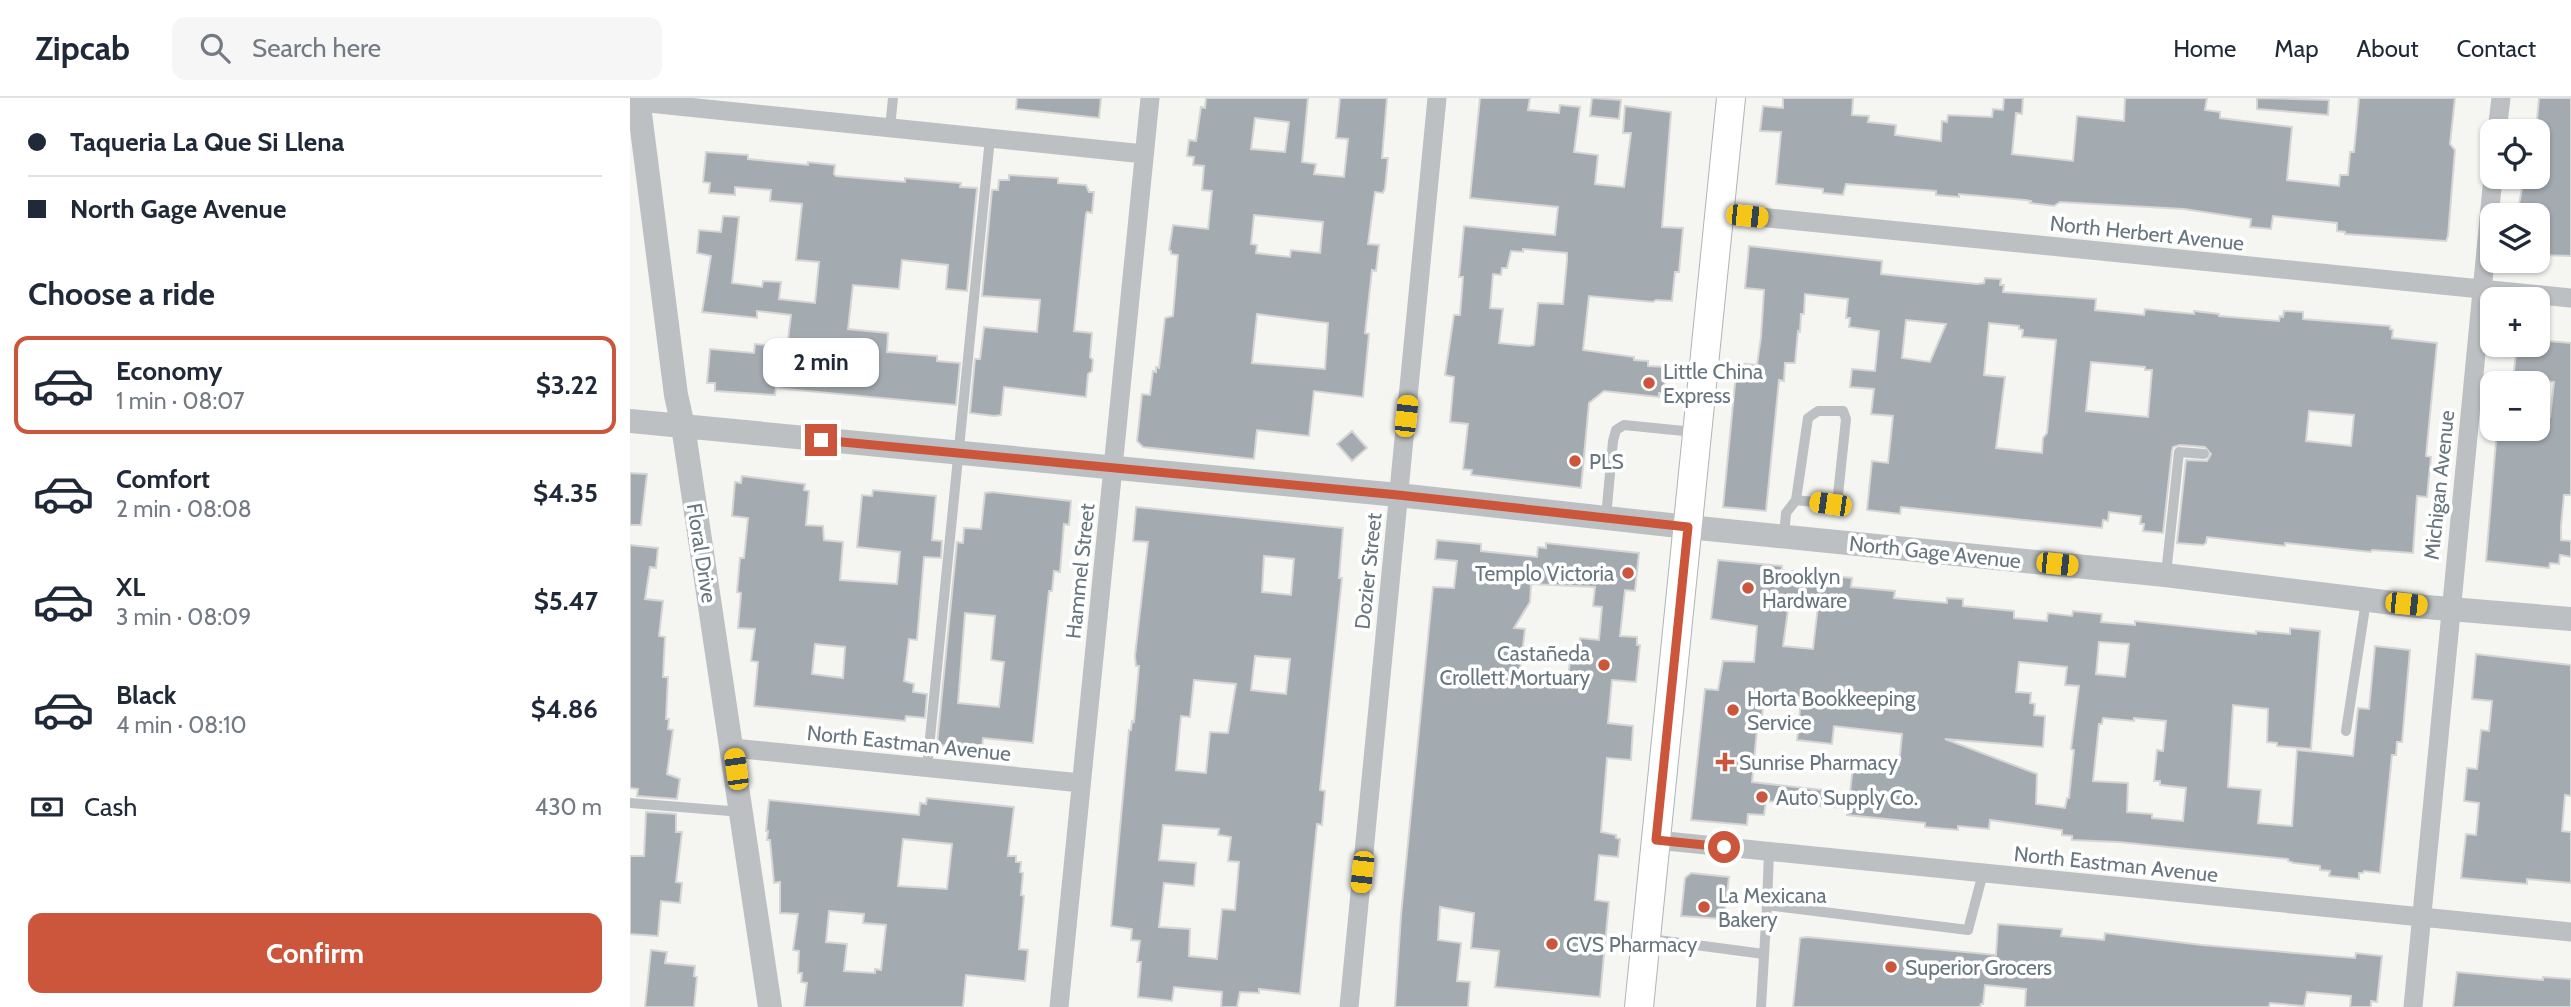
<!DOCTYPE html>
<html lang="en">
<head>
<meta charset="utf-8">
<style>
	body { margin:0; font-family:Cabin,sans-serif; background:#f6f6f7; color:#1f2937; height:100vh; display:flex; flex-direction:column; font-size:26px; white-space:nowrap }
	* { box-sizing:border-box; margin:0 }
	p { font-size:23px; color:#747a83 }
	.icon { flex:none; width:38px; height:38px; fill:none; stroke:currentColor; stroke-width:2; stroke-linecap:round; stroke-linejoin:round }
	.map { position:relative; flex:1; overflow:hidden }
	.panel { display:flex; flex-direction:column; background:#fff; width:630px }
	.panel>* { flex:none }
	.top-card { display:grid; align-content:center; height:154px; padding:0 28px; background:#fff }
	.fabs { position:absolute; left:1850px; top:21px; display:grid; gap:14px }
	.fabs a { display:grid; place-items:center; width:70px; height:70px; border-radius:14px; background:#fff; box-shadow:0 2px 5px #0004; font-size:35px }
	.end { position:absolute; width:32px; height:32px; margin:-16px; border:9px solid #cc563b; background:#fff; box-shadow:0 0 0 4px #fff }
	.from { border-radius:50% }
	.bubble { position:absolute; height:49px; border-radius:14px; background:#fff; box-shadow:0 2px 5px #0004; font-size:23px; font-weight:800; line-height:49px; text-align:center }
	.car { position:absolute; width:21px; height:42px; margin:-21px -10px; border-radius:9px; box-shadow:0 0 5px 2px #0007; background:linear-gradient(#f5c518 24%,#345 0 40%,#f5c518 0 76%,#345 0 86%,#f5c518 0) }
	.top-card b { display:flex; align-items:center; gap:24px; height:66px; font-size:26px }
	.top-card b+b { border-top:2px solid #e0e1e3 }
	.top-card i { width:18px; height:18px; background:#1f2937 }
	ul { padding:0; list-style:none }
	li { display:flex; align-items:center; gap:21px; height:98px; margin:0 14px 10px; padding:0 14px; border:4px solid transparent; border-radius:14px }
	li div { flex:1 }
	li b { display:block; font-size:26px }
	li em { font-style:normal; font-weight:800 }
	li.active { border-color:#cc563b }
	li>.icon { width:63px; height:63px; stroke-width:1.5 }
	h2 { padding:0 28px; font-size:32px; line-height:84px }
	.pay { display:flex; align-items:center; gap:18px; height:77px; padding:0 28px; font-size:26px }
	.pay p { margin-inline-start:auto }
	.cta { display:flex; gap:14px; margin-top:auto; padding:14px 28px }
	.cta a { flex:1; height:80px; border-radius:14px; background:#cc563b; color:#fff; font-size:28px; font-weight:800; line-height:80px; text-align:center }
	header { display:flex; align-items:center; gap:42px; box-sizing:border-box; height:98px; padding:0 35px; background:#fff; border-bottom:2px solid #e0e1e3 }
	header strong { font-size:33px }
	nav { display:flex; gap:38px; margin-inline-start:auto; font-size:24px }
	.search { width:490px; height:63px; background:#f6f6f7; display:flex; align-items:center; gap:18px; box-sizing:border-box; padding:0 24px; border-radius:14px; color:#747a83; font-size:26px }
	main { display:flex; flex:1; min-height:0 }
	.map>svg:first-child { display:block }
	.building { fill:#a4abb0; stroke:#d6d6d5; stroke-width:2; fill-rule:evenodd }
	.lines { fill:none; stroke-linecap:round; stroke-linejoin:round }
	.secondary-casing { stroke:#afb4b7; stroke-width:30 }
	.service { stroke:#bcc0c3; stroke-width:10 }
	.minor { stroke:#bcc0c3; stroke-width:19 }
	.tertiary { stroke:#bcc0c3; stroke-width:24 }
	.secondary { stroke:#fff; stroke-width:28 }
	.route { stroke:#cc563b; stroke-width:9 }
	.poi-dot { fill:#cc563b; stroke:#fff; stroke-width:2.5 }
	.labels { text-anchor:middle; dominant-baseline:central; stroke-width:7; stroke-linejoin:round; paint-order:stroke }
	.street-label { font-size:21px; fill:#68767f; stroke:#fff }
	.poi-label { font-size:21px; fill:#68767f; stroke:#fff; text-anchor:start }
</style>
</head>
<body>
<header>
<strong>Zipcab</strong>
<div class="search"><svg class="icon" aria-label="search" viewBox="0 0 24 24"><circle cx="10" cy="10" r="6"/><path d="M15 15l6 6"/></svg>Search here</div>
<nav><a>Home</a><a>Map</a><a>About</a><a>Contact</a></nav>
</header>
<main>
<section class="panel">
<div class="top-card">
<b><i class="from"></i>Taqueria La Que Si Llena</b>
<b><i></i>North Gage Avenue</b>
</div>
<h2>Choose a ride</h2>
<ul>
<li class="active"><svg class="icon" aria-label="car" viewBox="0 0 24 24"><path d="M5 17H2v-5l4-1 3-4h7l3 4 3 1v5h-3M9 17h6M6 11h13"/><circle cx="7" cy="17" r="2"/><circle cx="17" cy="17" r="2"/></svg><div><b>Economy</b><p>1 min · 08:07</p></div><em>$3.22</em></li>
<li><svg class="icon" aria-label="car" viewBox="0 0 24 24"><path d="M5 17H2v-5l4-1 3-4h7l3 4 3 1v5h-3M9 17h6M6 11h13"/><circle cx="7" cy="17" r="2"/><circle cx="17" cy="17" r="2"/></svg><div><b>Comfort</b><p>2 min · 08:08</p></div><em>$4.35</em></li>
<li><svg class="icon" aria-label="car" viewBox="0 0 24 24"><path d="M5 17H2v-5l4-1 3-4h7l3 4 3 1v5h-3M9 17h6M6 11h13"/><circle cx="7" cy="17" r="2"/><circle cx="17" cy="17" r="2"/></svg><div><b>XL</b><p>3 min · 08:09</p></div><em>$5.47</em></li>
<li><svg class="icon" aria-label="car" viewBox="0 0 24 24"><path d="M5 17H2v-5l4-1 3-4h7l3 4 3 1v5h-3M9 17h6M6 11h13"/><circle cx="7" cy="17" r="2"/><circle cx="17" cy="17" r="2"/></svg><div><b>Black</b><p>4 min · 08:10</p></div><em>$4.86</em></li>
</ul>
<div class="pay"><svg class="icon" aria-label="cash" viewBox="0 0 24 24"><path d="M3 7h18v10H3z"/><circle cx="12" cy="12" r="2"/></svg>Cash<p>430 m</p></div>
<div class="cta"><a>Confirm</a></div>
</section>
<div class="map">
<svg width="1941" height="909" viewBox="0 0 1941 909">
	<rect width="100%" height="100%" fill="#f5f5f2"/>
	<path class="building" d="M387,0H471L469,20L386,11Z
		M576,0H678L672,64L686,66L684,76L714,79L718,41L706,40L710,0H757L752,60H758L755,90L753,95L745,94L738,146L749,147L746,173L742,172L735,235L739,236L733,299L684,293L679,338L627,332L624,361L513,349L507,343L512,296L520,297L523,273L526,274V269L529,270L535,220L543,218L548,157L541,156V153L539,152L543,127L578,131L582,93L572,92L574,68L563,67L564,59L557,58L559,42L566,43L571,9L575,10ZM625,20L659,24L655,54L621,51ZM624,117L693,124L690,155L661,152L660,159L626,155L627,147L621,146ZM627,216L698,225L695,271L622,265Z
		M850,0H900L898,12L929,15L930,7L950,9L944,54L968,57L965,86L994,89L1001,35H993L995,8L1041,14L1032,129L1053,130L1049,174H1045L1042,203L1026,202L1023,204L959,198L953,252L1004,259V262L1018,263V268L1036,269L1034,295H1029V299L974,293L959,305L951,390L841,377L842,372L833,371L838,326L820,324L824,279L815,277L824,217H830L833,179H829L834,128L925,137L928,109L840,100ZM893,151L937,155V162L933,206L908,205L904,247L899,248L869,245L873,211L860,210L863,176L871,177L872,170H877L881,153L893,154Z
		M962,0L991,2L989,21L960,18Z
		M1153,0H1223L1222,17L1239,18L1238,24L1266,27L1265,37L1311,43L1312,23L1317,24L1318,17L1362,19L1363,11L1373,12L1374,0H1393L1392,16L1386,15L1382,56L1443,63L1447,18L1494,23L1495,0H1577L1575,12L1590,14V20L1662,29L1657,82L1709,88L1710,77H1718L1720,54H1724L1729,0H1825L1820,46L1825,52L1818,138L1816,143L1715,136V134L1707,133V125L1643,118L1641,131L1620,129L1621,121L1554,111L1430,104L1424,108L1400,105L1401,103L1395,102L1329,96V99L1306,97V93L1216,86L1213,97L1193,95V91L1146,86L1151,34L1130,33L1133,8L1153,10Z
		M1627,0L1699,2L1698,17L1627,11Z
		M1909,0H1941V158L1908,157V117H1887L1894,79H1908V33H1906Z
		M76,54L118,57V61L178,67V64L205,67L204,76L206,78L275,84V80L331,85L330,89L347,90L337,193L316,191L318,167L272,162L269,191L223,187L218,231L258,235L257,254L307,258V263L330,265L326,307L146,290L145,297L85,293V285H77L80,251L124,255L125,246L157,249L161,217L127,213V220L72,214L81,158L67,155L69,132L91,134L93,118L109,119L102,185L132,189L133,183L151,184L149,201L185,205L189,164L166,162L172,106L140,103L141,92L105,89V97L79,95L80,85L73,84Z
		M379,77L428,80V85L456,87L459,94H464L462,115L457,114L456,116L444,233L462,235L460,259L463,262L462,273L458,276L456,299L374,289L371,317L364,318L340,315L345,261H350L354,229L407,234L410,202L352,198L362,92H368L369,82H379Z
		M1119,148L1252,163L1251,176L1347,186L1354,185L1355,180L1371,181L1370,187H1374L1373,194L1466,201L1465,212L1514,217L1515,211L1564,216V213L1589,216V218L1649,223L1650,218L1653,219L1654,213L1673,214V221L1760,228V231L1763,232L1762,240L1807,245L1796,358L1801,359L1797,399L1787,398L1783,455L1742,452L1741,454L1655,445V448L1577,439L1576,445L1573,447L1547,445L1556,362L1577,363L1581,356L1575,349L1550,347L1543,349L1542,353L1533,435L1513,433L1514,426H1510L1511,418L1479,414L1478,423L1473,422L1472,430L1271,409L1270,416L1237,412L1242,363L1258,365L1263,318L1241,316L1244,291L1220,289L1222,271L1245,273L1249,233L1219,229L1220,220H1216L1218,201L1175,196L1174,216H1171L1170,234L1168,233L1165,265H1155L1154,283L1149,282L1136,413L1093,409L1107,265L1127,267L1131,239L1134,192L1115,190ZM1276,222L1316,226L1300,264L1272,260ZM1359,225L1389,228V231L1393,232L1392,239L1426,242L1417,335L1413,340L1412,355L1366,350L1375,279L1354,277ZM1461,264L1515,269V272H1522L1518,319L1456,313ZM1679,313L1724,317L1721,348L1676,343Z
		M1908,242L1941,245V397H1934L1931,428V442L1941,443V459L1930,457L1929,466L1920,465L1919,470L1856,463L1867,331H1908L1909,319H1920L1924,284L1883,281L1887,247H1908Z
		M722,333L737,350L722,363L707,346Z
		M0,375L17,376L11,427H0Z
		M112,378L175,386L174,392L179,393L176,427L193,428L194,442L213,444L210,482L267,486L270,454L227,449L232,397L242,398L243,392L306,398L302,442L312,443L311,460L294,459L287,542L279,541L274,583L284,586L283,594L297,596L295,620L276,618L275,623L124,608L128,564L121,563L125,531L108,530L111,495L107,494L110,460H114L118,420L102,418L105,384L111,385ZM185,546L215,549L213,580L182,576Z
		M362,394L441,403L439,427L434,426L430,474L424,473L422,493H419L403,645L353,640L352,651L307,647L327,444L333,445L334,430L351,431L355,395ZM335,515L365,518L361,562L374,564L369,609L328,605Z
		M506,409L713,430L709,480H712L690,692L695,693L692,727L687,726L670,896L629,891V895L610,894L607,909H591L592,894L544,889L542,903L508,899L511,864H507L510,843L501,842L502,831L481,828L499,632H501L502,623L504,624L509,568H506L505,558L518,444L503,443ZM634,458L664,461L661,497L632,494ZM625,558L660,561L656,596L621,592ZM564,582L606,586L598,635L580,634L576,675L546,672L551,618L560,619ZM533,727L589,731L588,737L601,739L598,763L609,764L605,812L592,811L587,861L559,858L560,831L529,829L534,785L564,788L566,765L529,762Z
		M807,442L851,446V453L907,459L908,449L916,450V445L1009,455L1005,493L995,492L990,538L1007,539V547H1010L1006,584L982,582L978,625L1003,628L1001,662L977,660L971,734L986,737V740L990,741L988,759L969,757L965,802L979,804L970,899L865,889L869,853L841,850L844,815L810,809L808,842L831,845L827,883L840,884L838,909H765L771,817L803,489L824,490L827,463L805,461ZM901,486L965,489L963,508L972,509L969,542L950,540L949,557L941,556L938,579L890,574L895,531L884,530L900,504Z
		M0,447L28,450L26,470L20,469L15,501L33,503L29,538L35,539L33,579H38L36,621H39L38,631L43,632L37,676L50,681L47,701L7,698L8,691L0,690Z
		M1088,462L1152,468V472L1222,480L1221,489L1265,493L1264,500L1317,505V500L1333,501V508L1384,513V520L1417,523L1418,515L1442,518L1443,513L1472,516L1471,524L1505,527V523L1626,536V533L1660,536V530L1690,533L1681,651L1647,648V645L1637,644L1638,611L1603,607L1598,689L1631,692L1628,725L1662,728L1667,652L1723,658L1728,610L1739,611L1745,548L1780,552L1772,644H1767L1766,657H1762L1750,775L1734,773L1733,775H1729V781L1699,778L1700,773L1690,772V768L1664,765L1658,763V761L1488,744L1442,742V738L1432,737V732L1360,722L1359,731L1328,728V732L1295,729V725L1217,717L1218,711L1214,710L1136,703L1134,717L1118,716L1117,727L1061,722L1075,591L1088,592L1093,563L1124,564L1127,528L1081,521ZM1159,505L1188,508L1183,551L1153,548ZM1469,544L1499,546L1495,579L1466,576ZM1389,564L1437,569L1435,587L1449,588L1441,651L1444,652L1439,700H1437L1435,710L1406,706L1407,676L1315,641L1413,649L1415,618L1404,617L1405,606L1400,605L1401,595L1386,594ZM1134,596L1171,600L1167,642L1202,646L1204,628L1272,636L1269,667H1260V671L1223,667L1220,695L1122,684L1127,632H1131ZM1473,620L1504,623V620L1536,623L1533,653L1527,652L1524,683H1530V687L1556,690L1553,723L1522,720V716L1497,714L1498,685L1463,683L1469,626H1472Z
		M1846,556L1941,567V698L1935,697L1932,733L1941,734V785L1897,781V786L1831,780L1836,736L1846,737L1849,705L1834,703L1837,670L1847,671L1851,632L1859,633L1862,603L1842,601Z
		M297,700L384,709L378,758H386V764H391L390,774L393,775L391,797L394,798L389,851L398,852L395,883L336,877L333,909H174L177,885L171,884L172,875H168L169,853L163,852L168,816L150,815V784L144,785L140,742H137L138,733H136L139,702L289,717L290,705L296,706ZM273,741L322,746L317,791L268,788ZM199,813L234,816L233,825L256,827L251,872L245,871V875L214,873L217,846L196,844Z
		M16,714L46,716V734H52L46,784L52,785L50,805L31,803L28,838L0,836V758H14Z
		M1061,775L1099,779L1094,821L1051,818L1055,780Z
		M1368,826L1432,831L1431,838L1464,841L1474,842L1475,835L1572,847L1725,860L1726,855L1752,858L1747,904L1741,903V909H1720L1721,898L1677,894L1674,908L1640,905L1639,909H1395L1396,891L1355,887L1353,906H1351L1350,909H1163L1170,840L1177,839L1366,857Z
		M21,852L37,854L35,865L65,868L64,878L67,879L64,909H15Z
		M1827,874L1913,882V879L1941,881V909H1823Z"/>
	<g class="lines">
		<g class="secondary-casing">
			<path id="secondary" d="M1009,909L1101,0"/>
		</g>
		<path class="service" d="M260,30L263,0
			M976,419L983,343L986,332L994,327L1064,334
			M1154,438L1156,415L1166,402L1178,320L1188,313H1213L1216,321L1208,397L1200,406L1166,402
			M1536,476L1549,354L1574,356
			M1716,633L1736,503
			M297,670L360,40
			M0,705L112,714
			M1137,807L1139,754
			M1020,841L1134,856
			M1131,909L1137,807L1338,832L1353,775"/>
		<path class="minor" d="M9,4L514,56
			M1867,33L1871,0
			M1089,115L1941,200
			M103,650L451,685
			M1026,742L1941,834
			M429,909L520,0
			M719,909L807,0
			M1783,909L1863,79"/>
		<path class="tertiary" d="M8,0L46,297L53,328L140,909
			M0,323L768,397L1058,429L1535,477L1796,509L1941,521"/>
		<use href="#secondary" class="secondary"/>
	</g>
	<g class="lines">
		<path class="route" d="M191,342L768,397L1058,429L1026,742L1094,749"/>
	</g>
	<g class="poi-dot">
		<circle cx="1019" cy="285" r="7"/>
		<circle cx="945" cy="363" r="7"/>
		<circle cx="998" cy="475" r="7"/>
		<circle cx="1118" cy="490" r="7"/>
		<circle cx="974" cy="567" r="7"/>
		<circle cx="1103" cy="612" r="7"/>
		<path d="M1091.5 653.5h7v7h7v7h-7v7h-7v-7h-7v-7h7z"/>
		<circle cx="1132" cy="699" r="7"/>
		<circle cx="1074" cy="809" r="7"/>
		<circle cx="922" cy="846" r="7"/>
		<circle cx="1261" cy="869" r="7"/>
	</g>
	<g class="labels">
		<g class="street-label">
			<text transform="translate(1517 135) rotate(6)">North Herbert Avenue</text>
			<text transform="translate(1809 387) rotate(-84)">Michigan Avenue</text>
			<text transform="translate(1305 454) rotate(6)">North Gage Avenue</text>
			<text transform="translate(72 455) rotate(81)">Floral Drive</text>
			<text transform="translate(450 473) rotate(-84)">Hammel Street</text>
			<text transform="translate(738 473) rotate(-84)">Dozier Street</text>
			<text transform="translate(279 645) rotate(6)">North Eastman Avenue</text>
			<text transform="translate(1486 766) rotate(6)">North Eastman Avenue</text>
		</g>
		<g class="poi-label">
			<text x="1033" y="273">Little China<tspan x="1033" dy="24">Express</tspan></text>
			<text x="959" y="363">PLS</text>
			<text x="984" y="475" text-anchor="end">Templo Victoria</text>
			<text x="1132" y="478">Brooklyn<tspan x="1132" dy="24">Hardware</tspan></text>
			<text x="960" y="555" text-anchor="end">Castañeda<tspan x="960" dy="24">Crollett Mortuary</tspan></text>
			<text x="1117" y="600">Horta Bookkeeping<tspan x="1117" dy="24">Service</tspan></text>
			<text x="1109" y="664">Sunrise Pharmacy</text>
			<text x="1146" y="699">Auto Supply Co.</text>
			<text x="1088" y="797">La Mexicana<tspan x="1088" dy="24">Bakery</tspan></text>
			<text x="936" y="846">CVS Pharmacy</text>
			<text x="1275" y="869">Superior Grocers</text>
		</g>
	</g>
</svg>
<div class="fabs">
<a><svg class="icon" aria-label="locate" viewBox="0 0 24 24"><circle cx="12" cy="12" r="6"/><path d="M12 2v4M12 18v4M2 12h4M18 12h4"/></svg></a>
<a><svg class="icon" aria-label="layers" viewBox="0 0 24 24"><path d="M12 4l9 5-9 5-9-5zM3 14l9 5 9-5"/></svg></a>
<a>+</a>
<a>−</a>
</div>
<i class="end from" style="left:1094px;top:749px"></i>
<i class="end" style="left:191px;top:342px"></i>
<div class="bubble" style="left:133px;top:240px;width:116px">2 min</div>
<i class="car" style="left:1117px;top:118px;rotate:96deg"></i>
<i class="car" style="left:776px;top:318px;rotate:6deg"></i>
<i class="car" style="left:1200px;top:406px;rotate:278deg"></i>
<i class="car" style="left:1427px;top:466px;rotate:96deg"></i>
<i class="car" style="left:1776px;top:506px;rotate:96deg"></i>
<i class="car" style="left:106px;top:671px;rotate:352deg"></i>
<i class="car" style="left:732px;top:774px;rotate:186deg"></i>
</div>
</main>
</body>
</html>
